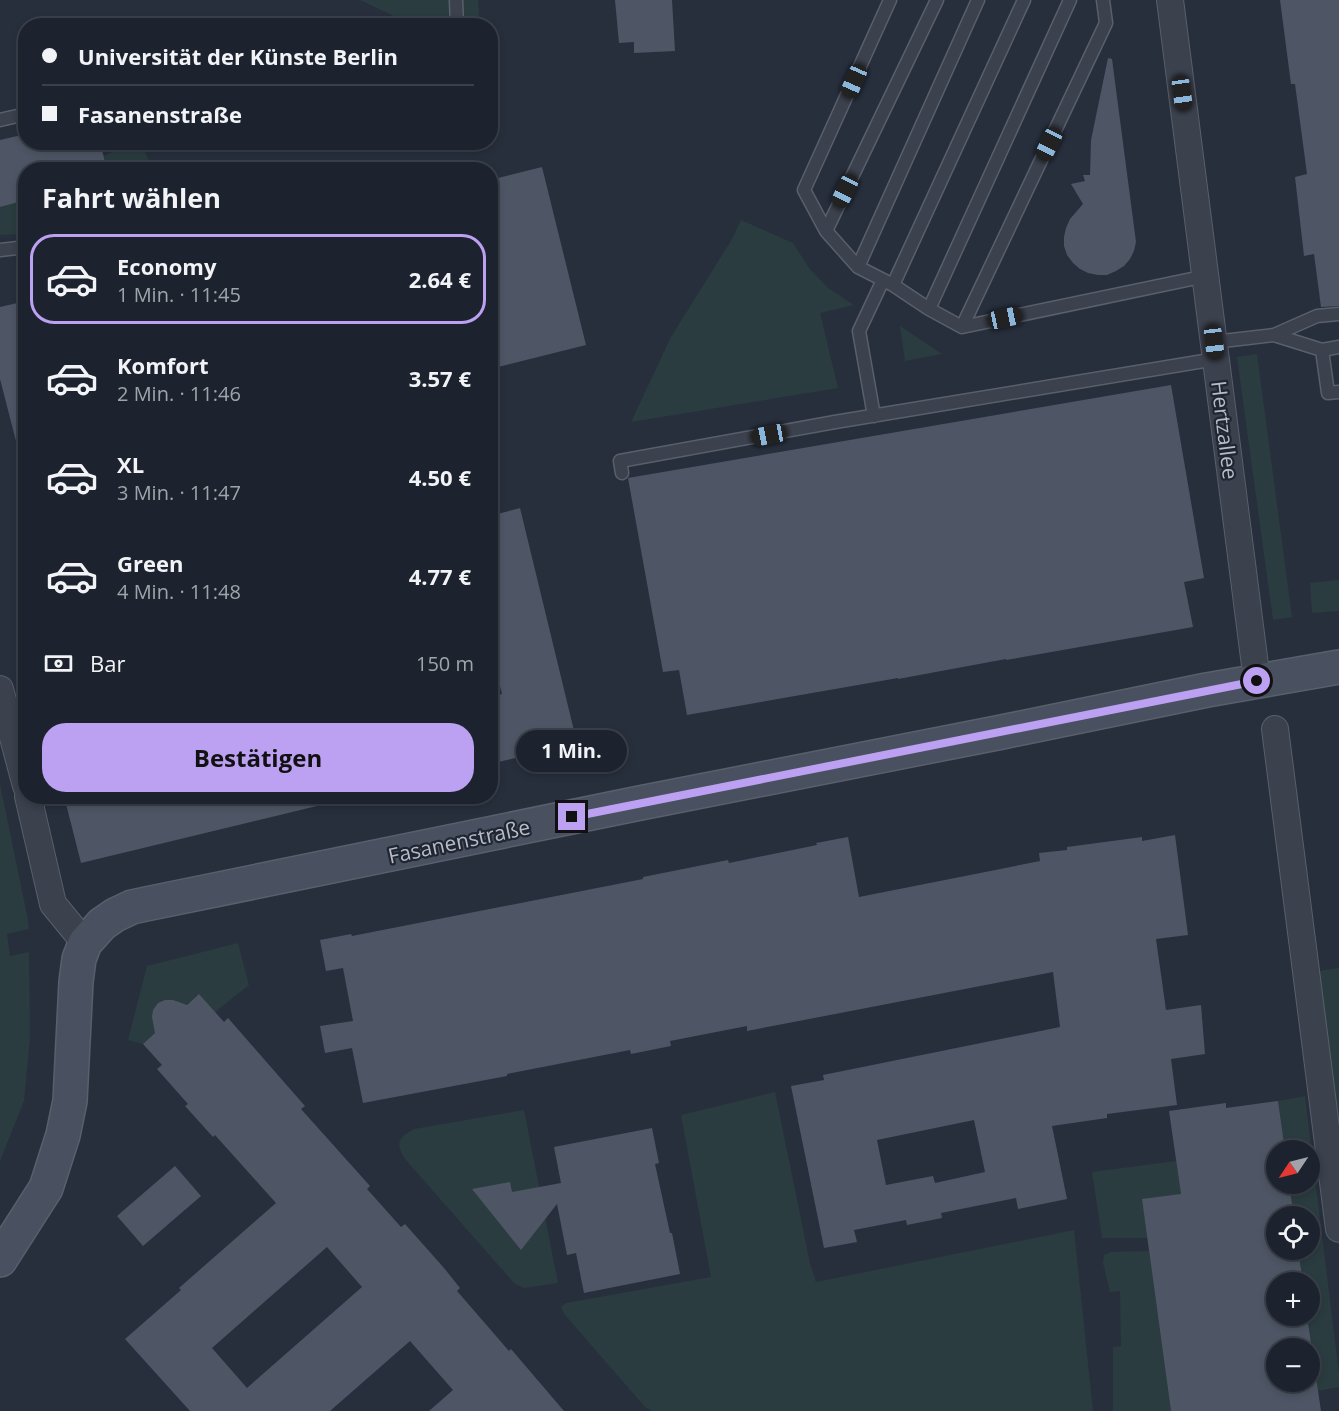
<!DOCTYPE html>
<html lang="de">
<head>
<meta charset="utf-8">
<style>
	body { margin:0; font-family:"Open Sans",sans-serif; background:#2a2f3a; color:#f1f3f6; height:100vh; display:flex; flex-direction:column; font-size:22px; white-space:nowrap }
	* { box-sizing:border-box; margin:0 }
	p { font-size:20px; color:#a0a4aa }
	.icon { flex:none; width:33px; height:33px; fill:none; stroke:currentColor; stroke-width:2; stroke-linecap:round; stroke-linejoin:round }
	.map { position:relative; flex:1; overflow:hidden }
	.drawer { position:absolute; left:18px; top:162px; width:480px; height:642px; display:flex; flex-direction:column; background:#1d232e; border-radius:24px; box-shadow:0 3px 9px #0003,0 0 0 2px #3b404a }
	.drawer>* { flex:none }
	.banner { position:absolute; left:18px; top:18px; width:480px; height:132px; border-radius:24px; box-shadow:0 3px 9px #0003,0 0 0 2px #3b404a; display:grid; align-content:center; height:132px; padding:0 24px; background:#1d232e }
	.needle { width:39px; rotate:235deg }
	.tools { position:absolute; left:1266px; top:1140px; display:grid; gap:12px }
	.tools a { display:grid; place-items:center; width:54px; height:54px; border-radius:50%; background:#1d232e; box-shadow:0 3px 9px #0003,0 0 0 2px #3b404a; font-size:30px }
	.end { position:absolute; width:27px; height:27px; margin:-14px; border:8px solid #bca0f2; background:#111; box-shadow:0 0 0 3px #111 }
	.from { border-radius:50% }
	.bubble { position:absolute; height:42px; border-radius:21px; background:#1d232e; box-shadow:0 3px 9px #0003,0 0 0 2px #3b404a; font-size:20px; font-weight:700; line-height:42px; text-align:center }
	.car { position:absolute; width:18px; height:36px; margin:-18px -9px; border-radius:8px; box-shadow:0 0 4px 2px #0007; background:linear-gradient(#222 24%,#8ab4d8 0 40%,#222 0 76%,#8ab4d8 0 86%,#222 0) }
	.banner b { display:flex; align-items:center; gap:21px; height:57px; font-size:22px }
	.banner b+b { border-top:2px solid #3b404a }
	.banner i { width:15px; height:15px; background:#f1f3f6 }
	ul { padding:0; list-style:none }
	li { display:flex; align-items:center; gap:18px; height:90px; margin:0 12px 9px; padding:0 12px; border:3px solid transparent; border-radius:24px }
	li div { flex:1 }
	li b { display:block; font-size:22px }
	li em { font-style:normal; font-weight:700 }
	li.active { border-color:#bca0f2 }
	li>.icon { width:54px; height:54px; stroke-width:1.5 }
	h2 { padding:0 24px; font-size:27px; line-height:72px }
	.pay { display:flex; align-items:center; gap:15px; height:66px; padding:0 24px; font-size:22px }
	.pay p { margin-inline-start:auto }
	.action { display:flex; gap:12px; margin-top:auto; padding:12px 24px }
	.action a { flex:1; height:69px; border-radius:24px; background:#bca0f2; color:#111; font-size:24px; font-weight:700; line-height:69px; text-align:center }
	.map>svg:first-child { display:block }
	.green { fill:#2a3c3f }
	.building { fill:#4e5665; fill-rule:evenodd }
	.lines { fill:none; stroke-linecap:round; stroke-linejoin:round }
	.lane-casing { stroke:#595f6b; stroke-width:15 }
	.street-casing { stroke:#595f6b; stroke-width:28 }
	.secondary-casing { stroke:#595f6b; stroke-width:36 }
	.lane { stroke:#3b414d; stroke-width:12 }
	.street { stroke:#3b414d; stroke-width:26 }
	.secondary { stroke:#49505f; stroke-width:33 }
	.route { stroke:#bca0f2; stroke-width:8 }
	.labels { text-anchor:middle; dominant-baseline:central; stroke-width:4.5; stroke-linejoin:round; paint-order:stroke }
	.street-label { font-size:21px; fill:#b7bcc8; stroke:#202632 }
</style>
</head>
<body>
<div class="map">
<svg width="1339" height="1411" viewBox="0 0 1339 1411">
	<rect width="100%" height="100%" fill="#272f3d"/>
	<path class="green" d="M360,0H478L480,25H413Z
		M136,147L145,152L153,169H107L104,156L110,153Z
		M25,200V234L0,235V207Z
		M741,220L793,243L809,268L828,288L854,305L820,313L838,388L631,422L671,337L732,239Z
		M900,326L942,354L905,361Z
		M1257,354L1292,617L1273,620L1237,357Z
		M1339,580V611L1312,613L1310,583Z
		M0,784L27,915L29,929L7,934L10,956L29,952L30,1038L24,1101L0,1161Z
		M238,943L249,985L215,1012L199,994L184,1007C165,989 143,1011 158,1030L143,1044L128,1040L147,966Z
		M1339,968V1132L1318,971Z
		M775,1092L810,1263L816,1282L1074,1230L1093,1411H652L645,1407L565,1315L561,1307L566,1303L711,1277L681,1115Z
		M1305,1096L1339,1374V1387L1317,1391L1307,1316H1310V1282H1303L1298,1250H1310V1216H1294L1289,1184H1310V1150H1285L1278,1101Z
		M524,1110L558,1283L524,1288L514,1283L405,1159C395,1143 398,1138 414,1129Z
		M1176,1161L1181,1194L1148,1238H1102L1092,1172Z
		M1149,1251L1171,1411H1113V1347L1121,1346L1120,1291L1110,1292L1103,1263L1104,1255L1111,1252Z"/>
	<path class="building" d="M615,0H672L675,51L634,53V42L619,43Z
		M1280,0H1339V306L1321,307L1314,254L1304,256L1295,177L1307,174L1295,84H1291Z
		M1108,58L1112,59L1136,242L1134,251L1130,259L1124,266L1116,271L1107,275H1098L1088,273L1080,269L1073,263L1067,255L1064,246V237L1066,228L1070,219L1083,204L1071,184L1085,181L1083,175H1090L1091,140Z
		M26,134V142H100L107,170H26V200L0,207V140Z
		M542,167L586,345L490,369V180Z
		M26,301V444L17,445L0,379V307Z
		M1171,385L1204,578L1184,582L1193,627L1006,660V659L898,679V678L687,715L679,670L663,672L628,478Z
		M520,508L577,743L490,764V697L502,694L490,648V516Z
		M64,796H316L317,806L81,863Z
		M1175,835L1188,935L1156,939L1166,1010L1201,1005L1205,1054L1171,1059L1177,1105L1107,1114V1118L1052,1126L1067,1199L1018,1209L1016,1198L941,1213L942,1218L907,1225L906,1220L854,1230L857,1242L824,1248L791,1086L824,1080L823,1075L1060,1027L1053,972L747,1031V1026L670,1041L671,1046L631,1054L630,1050L507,1074V1076L363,1103L352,1048L325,1053L320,1026L353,1021L343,968L326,971L320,940L351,934L352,936L643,879V877L728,860L729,863L817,845L816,843L848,837L859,897L1040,861L1039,853L1067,850V847L1142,837V841ZM974,1120L985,1172L935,1183L933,1176L886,1185L877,1140Z
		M199,994L224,1022L228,1018L305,1106L301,1109L370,1186L367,1189L401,1227L405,1224L444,1268L460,1288L457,1291L509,1351L511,1349L564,1411H429L453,1390L410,1341L330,1411H190L125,1339L181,1290L179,1288L276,1203L215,1135L213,1137L185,1106L188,1104L157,1069L162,1065L143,1044L155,1033L152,1017L153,1010L158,1003L165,1000H173L187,1005ZM327,1247L362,1287L247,1388L212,1348Z
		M1278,1101L1285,1150H1276V1184H1289L1294,1216H1276V1250H1298L1303,1282H1276V1316H1307L1321,1411H1171L1142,1199L1181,1194L1169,1111L1226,1103V1108ZM1276,1348H1310V1382H1276Z
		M652,1128L659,1163L655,1164L670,1233H672L680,1274L584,1293L576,1253L567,1255L557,1204L521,1250L472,1189L510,1182L512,1192L561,1183L554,1147Z
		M175,1166L201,1196L143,1246L117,1216Z"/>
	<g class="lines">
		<g class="lane-casing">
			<path id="lane" d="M456,0L457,26
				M890,0L804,190L826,231L858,267L893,285L929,309L962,327L1206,276
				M0,120L26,114
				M826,231L937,0
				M0,250L26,247
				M858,267L978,0
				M893,285L1024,0
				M929,309L1070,0
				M962,327L1106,23L1103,0
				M1274,335L1322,350L1328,393L1339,392
				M1214,342L1274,335L1317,316L1339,314
				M1322,350L1339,347
				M874,416L859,331L883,280
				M622,473L620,461L835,422L1216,359"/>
		</g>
		<g class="street-casing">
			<path id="street" d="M1170,0L1257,681
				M0,689L26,786
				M1275,729L1339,1229
				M28,796L53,904L85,943"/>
		</g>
		<g class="secondary-casing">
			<path id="secondary" d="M0,1260L46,1188L63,1135L70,1101L76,982L79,959L85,943L102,924L115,915L132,907L146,904L640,803L1002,732L1207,690L1339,667"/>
		</g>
		<use href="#lane" class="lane"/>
		<use href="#street" class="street"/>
		<use href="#secondary" class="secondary"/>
	</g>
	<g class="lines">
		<path class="route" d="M572,817L1257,681"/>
	</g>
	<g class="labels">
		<g class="street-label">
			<text transform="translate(1225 430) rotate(83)">Hertzallee</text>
			<text transform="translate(459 841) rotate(-12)">Fasanenstraße</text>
		</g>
	</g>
</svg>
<div class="tools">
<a><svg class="needle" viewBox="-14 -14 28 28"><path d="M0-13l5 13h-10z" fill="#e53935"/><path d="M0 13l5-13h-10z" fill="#a0a4aa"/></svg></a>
<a><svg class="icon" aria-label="locate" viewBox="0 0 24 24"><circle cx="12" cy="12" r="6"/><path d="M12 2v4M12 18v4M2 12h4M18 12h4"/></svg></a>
<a>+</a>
<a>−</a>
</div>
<i class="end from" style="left:1257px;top:681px"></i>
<i class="end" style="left:572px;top:817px"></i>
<div class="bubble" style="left:516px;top:730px;width:111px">1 Min.</div>
<i class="car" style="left:854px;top:81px;rotate:204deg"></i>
<i class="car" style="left:1182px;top:93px;rotate:172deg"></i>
<i class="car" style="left:1049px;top:144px;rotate:206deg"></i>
<i class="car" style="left:845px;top:191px;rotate:206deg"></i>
<i class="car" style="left:1005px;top:318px;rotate:78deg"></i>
<i class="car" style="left:1214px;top:342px;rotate:173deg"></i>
<i class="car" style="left:769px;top:435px;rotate:259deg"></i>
<div class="banner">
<b><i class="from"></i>Universität der Künste Berlin</b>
<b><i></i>Fasanenstraße</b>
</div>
<section class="drawer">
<h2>Fahrt wählen</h2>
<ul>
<li class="active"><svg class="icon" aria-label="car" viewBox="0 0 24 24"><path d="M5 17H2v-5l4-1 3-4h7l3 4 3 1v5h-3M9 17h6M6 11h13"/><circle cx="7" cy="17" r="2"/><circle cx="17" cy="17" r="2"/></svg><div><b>Economy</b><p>1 Min. · 11:45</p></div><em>2.64 €</em></li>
<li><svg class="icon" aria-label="car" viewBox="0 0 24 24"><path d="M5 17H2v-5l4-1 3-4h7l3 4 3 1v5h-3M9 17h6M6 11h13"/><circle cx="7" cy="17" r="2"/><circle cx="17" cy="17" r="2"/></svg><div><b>Komfort</b><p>2 Min. · 11:46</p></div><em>3.57 €</em></li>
<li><svg class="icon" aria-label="car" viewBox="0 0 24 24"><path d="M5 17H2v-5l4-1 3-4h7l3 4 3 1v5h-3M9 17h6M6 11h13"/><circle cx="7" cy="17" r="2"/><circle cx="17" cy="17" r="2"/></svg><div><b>XL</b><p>3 Min. · 11:47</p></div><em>4.50 €</em></li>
<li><svg class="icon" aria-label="car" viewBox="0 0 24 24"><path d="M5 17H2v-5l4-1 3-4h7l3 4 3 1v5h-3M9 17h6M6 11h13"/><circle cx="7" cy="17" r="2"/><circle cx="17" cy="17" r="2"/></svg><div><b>Green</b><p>4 Min. · 11:48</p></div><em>4.77 €</em></li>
</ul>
<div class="pay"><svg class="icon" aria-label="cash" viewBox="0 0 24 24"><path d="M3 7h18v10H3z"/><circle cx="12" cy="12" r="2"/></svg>Bar<p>150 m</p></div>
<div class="action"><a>Bestätigen</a></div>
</section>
</div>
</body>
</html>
